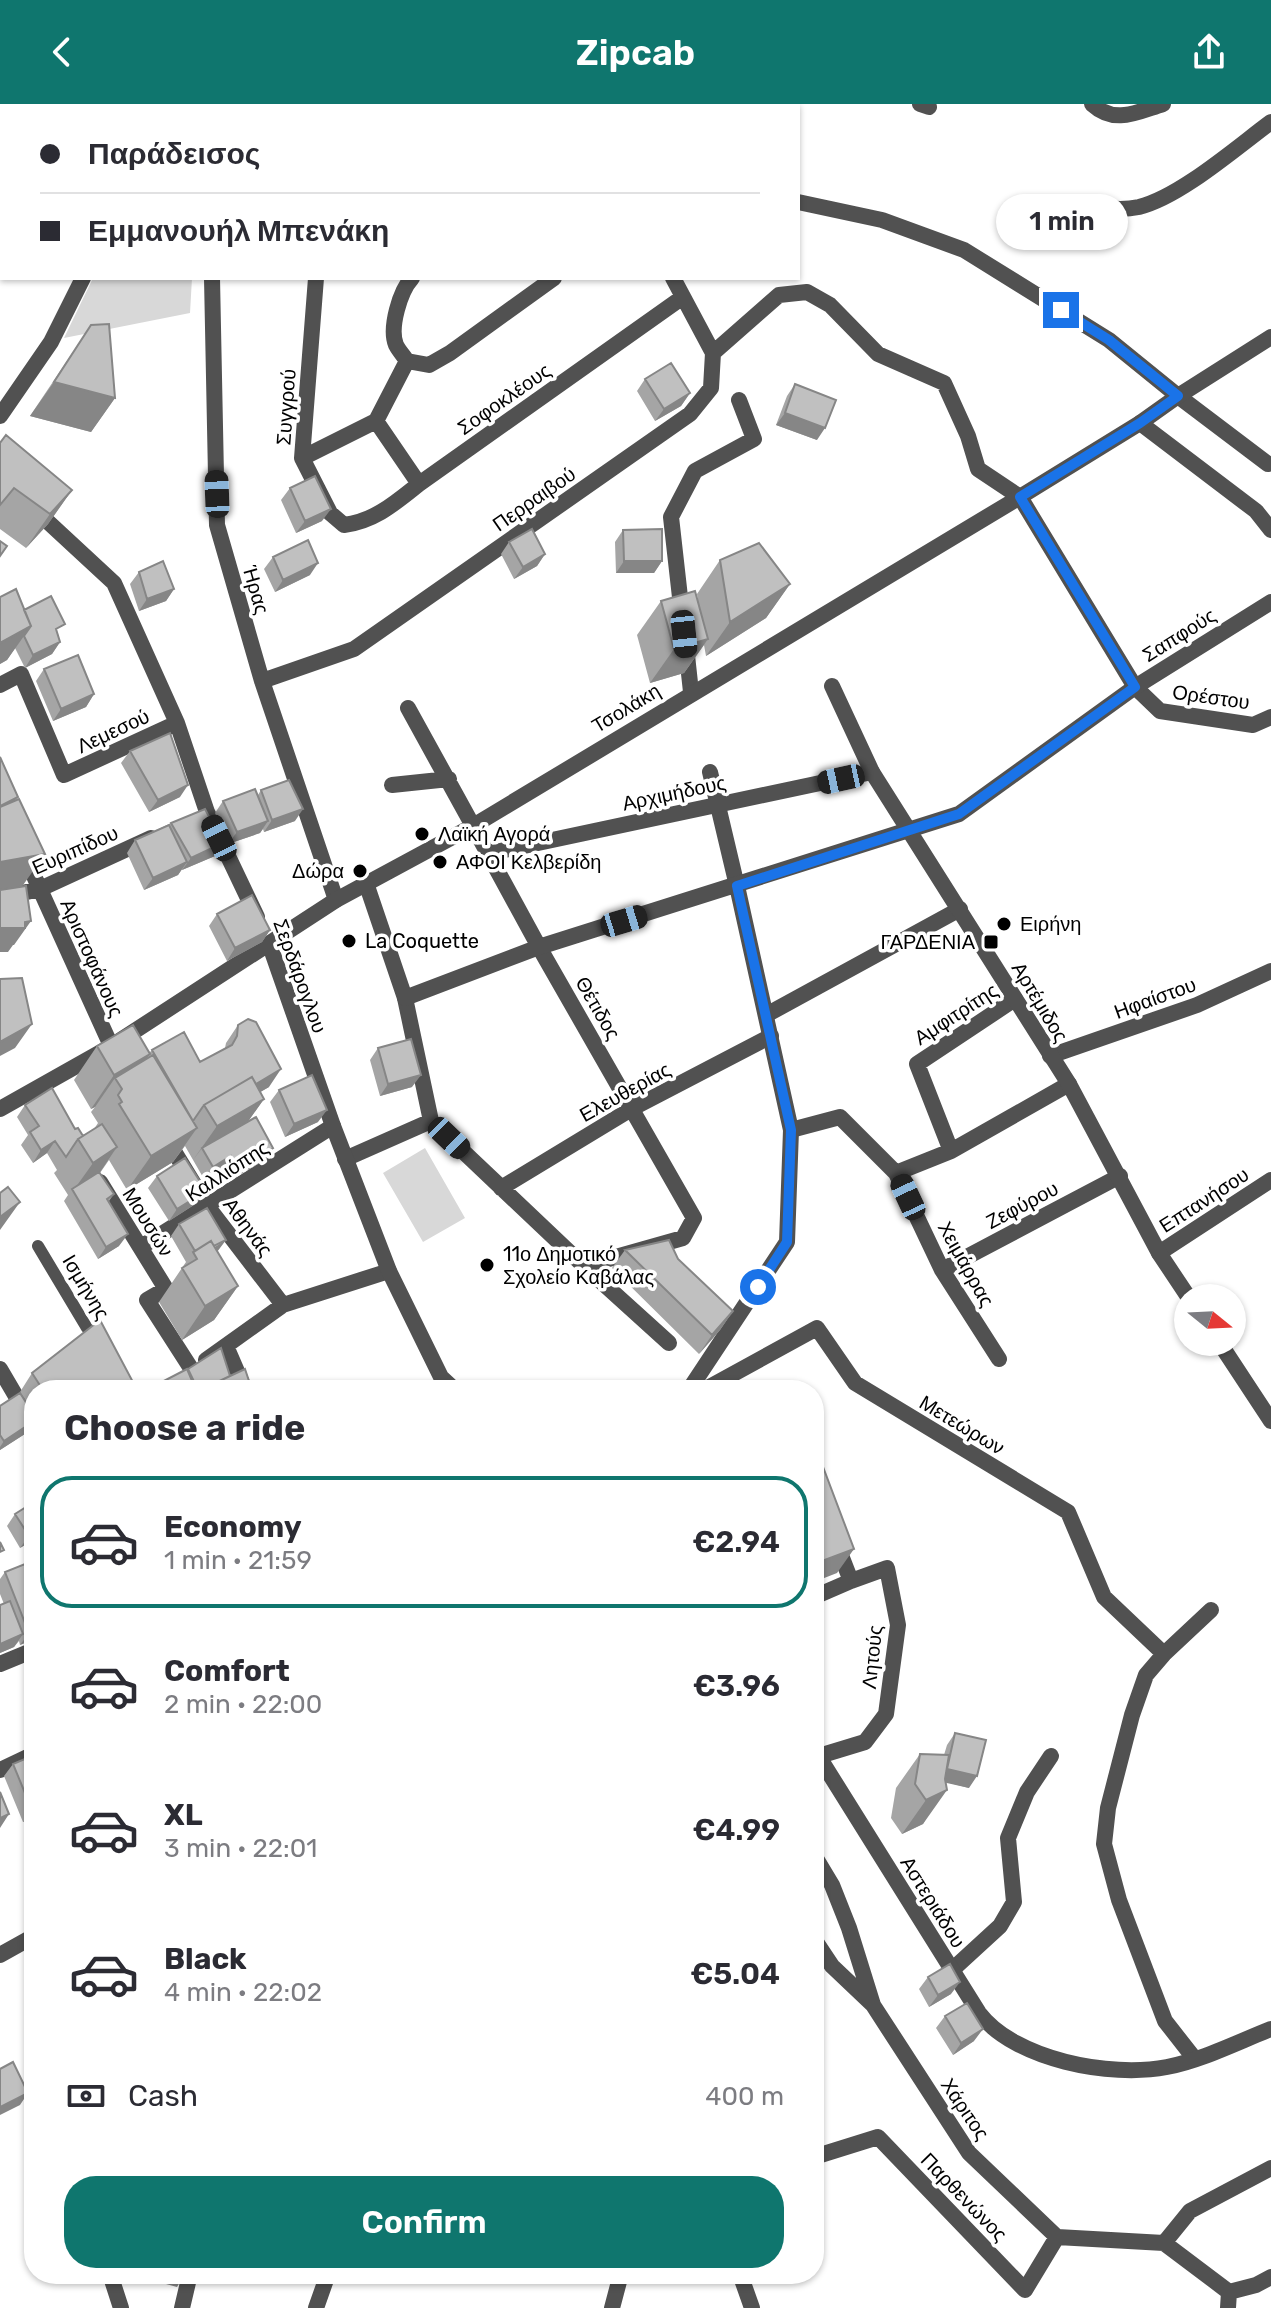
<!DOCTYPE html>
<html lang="en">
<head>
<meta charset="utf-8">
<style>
	body { margin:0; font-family:Rubik,sans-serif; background:#f7f7f7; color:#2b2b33; height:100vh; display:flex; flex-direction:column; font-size:30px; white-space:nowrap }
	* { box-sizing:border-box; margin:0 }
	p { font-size:26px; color:#7c7c81 }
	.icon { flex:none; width:44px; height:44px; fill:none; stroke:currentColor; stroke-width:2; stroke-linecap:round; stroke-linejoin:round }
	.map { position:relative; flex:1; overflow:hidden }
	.details { position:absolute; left:24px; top:1276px; width:800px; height:904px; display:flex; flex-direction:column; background:#fff; border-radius:32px; box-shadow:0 2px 6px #0004 }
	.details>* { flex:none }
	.guide { position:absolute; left:0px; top:0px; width:800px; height:176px; box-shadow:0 2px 6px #0004; display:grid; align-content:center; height:176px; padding:0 40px; background:#fff }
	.needle { width:52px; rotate:108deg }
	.controls { position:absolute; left:1174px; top:1180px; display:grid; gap:16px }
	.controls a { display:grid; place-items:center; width:72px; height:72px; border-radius:50%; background:#fff; box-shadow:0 2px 6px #0004; font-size:40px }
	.end { position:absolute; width:36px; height:36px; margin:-18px; border:10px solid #1a73e8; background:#fff; box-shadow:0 0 0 4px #fff }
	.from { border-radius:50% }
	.bubble { position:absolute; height:56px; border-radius:28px; background:#fff; box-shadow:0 2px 6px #0004; font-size:26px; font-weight:600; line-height:56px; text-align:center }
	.car { position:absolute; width:24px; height:48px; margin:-24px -12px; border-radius:10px; box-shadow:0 0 6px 2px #0007; background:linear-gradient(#222 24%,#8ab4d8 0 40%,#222 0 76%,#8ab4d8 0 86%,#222 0) }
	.guide b { display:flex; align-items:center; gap:28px; height:76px; font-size:30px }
	.guide b+b { border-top:2px solid #e1e1e2 }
	.guide i { width:20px; height:20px; background:#2b2b33 }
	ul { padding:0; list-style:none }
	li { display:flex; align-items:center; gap:24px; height:132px; margin:0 16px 12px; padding:0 24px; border:4px solid transparent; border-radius:32px }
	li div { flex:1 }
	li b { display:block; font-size:30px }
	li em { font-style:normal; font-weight:600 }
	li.selected { border-color:#0f766e }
	li>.icon { width:72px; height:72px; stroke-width:1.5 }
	h2 { padding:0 40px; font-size:36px; line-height:96px }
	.pay { display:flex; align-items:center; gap:20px; height:88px; padding:0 40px; font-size:30px }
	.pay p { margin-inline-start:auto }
	.button { display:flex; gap:16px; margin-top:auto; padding:16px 40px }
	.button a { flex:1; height:92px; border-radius:32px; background:#0f766e; color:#fff; font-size:32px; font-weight:600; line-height:92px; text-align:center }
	header { display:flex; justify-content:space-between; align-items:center; height:104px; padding:0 40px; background:#0f766e; color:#fff; font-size:36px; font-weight:600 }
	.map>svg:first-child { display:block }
	.green { fill:#d8d8d8 }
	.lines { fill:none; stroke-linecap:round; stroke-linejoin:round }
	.service { stroke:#515151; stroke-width:12 }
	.pedestrian { stroke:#515151; stroke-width:16 }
	.minor { stroke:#515151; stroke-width:16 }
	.tertiary { stroke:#515151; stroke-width:16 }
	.wall { fill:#a5a5a5 }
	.shaded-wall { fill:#868686 }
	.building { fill:#c0c0c0; stroke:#868686; stroke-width:2 }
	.route { stroke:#1a73e8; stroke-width:10 }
	.poi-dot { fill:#000; stroke:#fff; stroke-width:3 }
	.labels { text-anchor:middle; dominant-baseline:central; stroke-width:7; stroke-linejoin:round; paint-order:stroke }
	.street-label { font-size:20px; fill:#000; stroke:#fff }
	.poi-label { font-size:20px; fill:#000; stroke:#fff; text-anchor:start }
</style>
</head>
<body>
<header><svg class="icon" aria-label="back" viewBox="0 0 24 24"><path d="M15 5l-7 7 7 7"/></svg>Zipcab<svg class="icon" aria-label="share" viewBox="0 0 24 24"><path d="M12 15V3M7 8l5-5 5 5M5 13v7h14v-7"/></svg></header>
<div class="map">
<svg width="1271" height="2204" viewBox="0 0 1271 2204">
	<rect width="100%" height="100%" fill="#fff"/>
	<path class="green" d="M93,174H192L190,209L64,234Z
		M425,1044L465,1114L423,1138L383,1069Z"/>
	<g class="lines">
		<path class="service" d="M38,1142L87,1224"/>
		<path class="pedestrian" d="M584,1162L669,1239"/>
		<path class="minor" d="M920,0L929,3
			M1092,0C1115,21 1137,8 1163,0
			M262,2L265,0
			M437,2L439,0
			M1083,100C1102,104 1120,107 1139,103C1180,93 1237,43 1271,18
			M212,174L217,421L262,577L336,796
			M316,174L302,354L330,409L344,421C375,417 395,399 419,380L683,193
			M412,174C400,187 389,224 396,241C399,247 404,252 407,257L376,317L419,380
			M713,249L779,191L807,188L830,201L878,250L944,279L968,332L978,365L1020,393L1135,583L1160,607L1253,621L1271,613
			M407,257L429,261L450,249L554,174
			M1178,292L1268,360
			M1140,319L1256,407L1271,426
			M302,354L376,317
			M34,405L114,479L177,619L207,708L257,813
			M682,511L671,413L695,367L754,335L739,296
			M686,542L691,588
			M262,577L354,545L690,310L711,284L713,249L673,174
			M0,581L21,570L64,671L177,619
			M832,582L872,668
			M408,604L473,722
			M710,668L737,782
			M392,681L449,675
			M24,750L117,955
			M0,794L40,785L151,734
			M405,894L431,1017L584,1162L683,1134L694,1114L539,843
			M766,911L960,805
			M1050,952L1197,901L1271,867
			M791,1026L840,1013L896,1069L942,1166L999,1255
			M167,1036L208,1103L283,1201
			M951,1047L917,960L1015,895
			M345,1055L431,1017
			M896,1069L951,1047L1069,980
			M100,1078L166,1185L147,1196L192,1266
			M501,1084L633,1004L771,932
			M141,1143L333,1022
			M1159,1149L1271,1076
			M942,1166L1120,1072
			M226,1242L245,1286
			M206,1256L283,1201L389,1167
			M0,1265L34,1323
			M704,1286L817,1224L855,1279L1068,1408L1104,1493L1164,1550
			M814,1493L851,1477
			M0,1560L34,1546
			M819,1652L865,1638L886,1610L898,1521L887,1464L851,1477L837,1441
			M0,1666L34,1650
			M814,1751L832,1781L849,1824L873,1901L969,2049L1057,2133L1164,2139L1229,2188
			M814,1835L832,1862L872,1900
			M952,1866L1000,1822L1014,1798L1008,1734L1027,1688L1051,1652
			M1194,1954L1165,1917L1119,1796L1104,1740L1108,1704L1132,1611L1146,1571L1164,1550L1211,1506
			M814,2053L878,2033L1025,2186L1057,2133
			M1164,2139L1190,2107L1271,2064
			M110,2170L121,2204
			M740,2170L752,2204
			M1229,2188L1256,2181L1271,2173
			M182,2204L190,2170
			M316,2204L328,2170
			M612,2204L621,2170
			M1228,2204L1229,2188"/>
		<path class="tertiary" d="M581,0L582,2
			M11,2L12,0
			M228,2L230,0
			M0,21L2,18
			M798,98L882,116L964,146L1109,236L1178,292
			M0,312L51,238L83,174
			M473,722L539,843
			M486,750L872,668L1069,980L1159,1149L1189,1194
			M366,779L405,894L539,843L959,710L1135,583L1271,498
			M269,839L333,1022L389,1167L441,1273L455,1286
			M0,1005L110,943L336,796L473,722L1020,393L1140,319L1178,292L1271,233
			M1219,1238L1271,1317
			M689,1286L787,1138L791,1026L737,782
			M814,1645L979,1909C1015,1956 1110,1974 1167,1963C1200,1957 1238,1938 1271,1925
			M0,1851L34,1832"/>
	</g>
	<path class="wall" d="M91,221L115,294L91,328L30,312Z
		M645,275L690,289L681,302L655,317L637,287Z
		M795,280L817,336L776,321L787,292Z
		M0,339L72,386L48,420L26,444L0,425Z
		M290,384L322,417L296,429L281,396Z
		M623,426L662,457L654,469H616L615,438Z
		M509,438L545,450L537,462L514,475L501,450Z
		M273,453L310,471L275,488L264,465Z
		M720,456L790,480L766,514L706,552L704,541L684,569L650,579L637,531L661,497H698L697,490Z
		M139,468L174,485L166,497L139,507L130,480Z
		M0,493L24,506L58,530L60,538L52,550L25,564L15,544L7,556L0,560Z
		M44,565L94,590L86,603L53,617L36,577Z
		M130,647L180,693L149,708L121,659Z
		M261,686L295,717L264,728L263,725L260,729L228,740L215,709L223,697L258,691Z
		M171,719L215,752L182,766V765L178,771L144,786L127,749L135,736Z
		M217,810L270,826L262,838L227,857L209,822Z
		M238,921L269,983L260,988L264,995L248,1017L273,1044L265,1056L230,1076L223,1064L204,1075L185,1042L173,1058L127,1086L109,1056L100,1069L114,1090L109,1097L119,1142L98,1155L64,1097L68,1091L54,1069L57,1066L47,1049L33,1059L21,1041L28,1031L17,1013L25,1001L75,1025L83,1032L94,1025L98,1019L91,1008L95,1003L91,1005L74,976L97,942L149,949L152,946L200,958L225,944L226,939Z
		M378,944L412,983L380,992L370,956Z
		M279,986L318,1018L285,1033L270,998Z
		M157,1072L197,1099L169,1117L148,1084Z
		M179,1120L217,1147L238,1182L214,1216L182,1236L159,1198L186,1158L171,1132Z
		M625,1146L678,1155L733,1207L720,1226L699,1250L612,1164Z
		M188,1265L230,1272L252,1286H151L154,1282Z
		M32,1269L134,1280L129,1286H34V1309L20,1288Z
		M0,1302L34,1311V1319L28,1328L0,1346Z
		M34,1398V1444L28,1447L25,1441L20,1444L7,1422L15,1410Z
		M5,1468L34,1535L20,1541L19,1537L14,1543L0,1549V1501L4,1500L0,1490V1475Z
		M955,1629L969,1684L946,1678L923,1720L902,1730L891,1714L896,1684L920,1650L944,1651L947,1641Z
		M34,1651V1713L23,1718L4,1672L13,1660Z
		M928,1873L951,1890L929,1903L919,1885Z
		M945,1912L974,1937L953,1951L936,1924Z"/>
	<path class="shaded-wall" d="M54,278L115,294L91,328L30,312Z
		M690,289L681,302L655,317L664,305Z
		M785,309L825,324L817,336L776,321Z
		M72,386L48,420L26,444L50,410Z
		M331,405L322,417L296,429L305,417Z
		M545,450L537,462L514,475L523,463Z
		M624,457H662L654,469H616Z
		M318,459L310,471L275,488L283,476Z
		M790,480L766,514L706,552L730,518Z
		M174,485L166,497L139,507L147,495Z
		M31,522L7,556L0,560V539Z
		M708,535L684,569L650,579L674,545Z
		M60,538L52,550L25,564L33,551Z
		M94,590L86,603L53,617L61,605Z
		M188,681L180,693L149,708L158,696Z
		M303,705L295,717L264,728L272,716Z
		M268,717L260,729L228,740L237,728Z
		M223,739L215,752L182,766L191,754Z
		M45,750L21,784L0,788V758Z
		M187,758L178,771L144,786L153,774Z
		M31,817L14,841H13L8,848H0V824Z
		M270,826L262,838L227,857L235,844Z
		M32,920L15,944L0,952V938Z
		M150,950L126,984L115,974L95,1003L91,1005L114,971Z
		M281,965L269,983L213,1016L208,1008Z
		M421,971L412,983L380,992L388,980Z
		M264,995L240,1029L202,1044L193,1056L217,1022Z
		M327,1006L318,1018L285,1033L294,1020Z
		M197,1024L173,1058L127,1086L151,1052Z
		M55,1037L47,1049L33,1059L41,1046Z
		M117,1043L94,1077L73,1087L93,1059Z
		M273,1044L265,1056L230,1076L238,1064Z
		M231,1052L223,1064L204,1075L213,1063Z
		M206,1087L197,1099L169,1117L177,1105Z
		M20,1098L0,1126V1113Z
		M128,1130L119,1142L98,1155L106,1143Z
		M226,1136L217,1148L197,1155V1154Z
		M238,1182L214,1216L182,1236L205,1202Z
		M733,1207L720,1226L699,1250L712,1231Z
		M34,1317V1319L28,1328L0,1346V1343L4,1337Z
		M34,1429L25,1441L20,1444L29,1432Z
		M854,1445L837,1469L814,1478V1460Z
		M34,1526V1535L20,1541L29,1529Z
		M23,1530L14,1543L0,1549V1540Z
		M947,1665L977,1672L969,1684L938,1677Z
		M947,1686L923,1720L902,1730L926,1696Z
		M34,1705V1713L23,1718L32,1706Z
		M9,1710L0,1724V1714Z
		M960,1878L951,1890L929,1903L938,1891Z
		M983,1925L974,1937L953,1951L961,1939Z
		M28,1989L20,2001L0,2011V2003Z
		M146,2170H185L177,2183L144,2174Z"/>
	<path class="building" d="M109,220L115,294L54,278L91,221Z
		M671,259L690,289L664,305L645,275Z
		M795,280L836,296L825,324L785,309Z
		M6,331L72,386L50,410L14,384L0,401V339Z
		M315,372L331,405L305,417L290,384Z
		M532,425L545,450L523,463L509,438Z
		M662,425V457H624L623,426Z
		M308,436L318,459L283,476L273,453Z
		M0,437L7,442L0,452Z
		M759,439L790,480L730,518L720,456Z
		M163,457L174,485L147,495L139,468Z
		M16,485L31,522L0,539V493Z
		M695,487L708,535L674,545L661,497Z
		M51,492L65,520L56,525L60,538L33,551L24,532L31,522L24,506Z
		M78,551L94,590L61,605L44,565Z
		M170,629L188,681L158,696L130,647Z
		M0,653L18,693L0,702Z
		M289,676L303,705L272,716L261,686Z
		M255,685L268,717L237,728L223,697Z
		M19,695L45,750L0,758V703Z
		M205,705L223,739L191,754L171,719Z
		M169,721L187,758L153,774L135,736Z
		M26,782L31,817L25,818V824H0V786Z
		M252,791L270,826L235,844L217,810Z
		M22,874L32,920L0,938V875Z
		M248,915L256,918L281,965L256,980L252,973L204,1001L193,1017L152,946L184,928L200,958L232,941L237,932L238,921Z
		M133,921L150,950L114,971L97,942Z
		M411,935L421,971L388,980L378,944Z
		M153,951L197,1024L151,1052L119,1000L122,998L118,991L122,985L115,974Z
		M312,971L327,1006L294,1020L279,986Z
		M252,973L264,995L217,1022L204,1001Z
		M52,984L75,1025L78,1024L83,1032L78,1035L66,1053L55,1037L41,1046L30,1028L39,1022L25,1001Z
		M256,1013L273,1044L238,1064L231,1052L213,1063L202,1044Z
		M102,1020L117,1043L93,1059L78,1035Z
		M185,1054L206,1087L177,1105L157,1072Z
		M99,1068L114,1090L107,1095L128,1130L106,1143L72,1085Z
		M8,1083L20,1098L0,1113V1089Z
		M207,1104L226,1136L214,1142L211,1137L195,1147L179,1120Z
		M669,1136L678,1155L733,1207L712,1231L625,1146Z
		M211,1137L238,1182L205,1202L182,1164L197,1155L193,1148Z
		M100,1216L134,1280L122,1286H43L32,1269Z
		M221,1244L230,1272L213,1280L209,1286H198L188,1265Z
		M187,1265L196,1286H155L154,1282Z
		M245,1265L252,1286H215L213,1280Z
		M20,1289L34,1311V1317L4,1337L0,1331V1302Z
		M814,1339L854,1445L814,1460Z
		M34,1398V1429L29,1432L15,1410Z
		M0,1438L4,1446L0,1448Z
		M30,1458L34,1468V1526L29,1529L5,1468Z
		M10,1497L23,1530L0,1540V1501Z
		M955,1629L986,1636L977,1672L947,1665Z
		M920,1650L949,1651L945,1675L947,1686L926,1696L915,1680Z
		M34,1651V1705L32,1706L13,1660Z
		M0,1688L9,1710L0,1714Z
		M950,1860L960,1878L938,1891L928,1873Z
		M967,1899L983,1925L961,1939L945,1912Z
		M13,1958L28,1989L0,2003V1965Z"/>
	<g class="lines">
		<path class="route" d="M758,1183L787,1138L791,1026L737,782L959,710L1135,583L1020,393L1140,319L1178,292L1109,236L1061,206"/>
	</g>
	<g class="poi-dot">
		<circle cx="422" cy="730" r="8"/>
		<circle cx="440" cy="758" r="8"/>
		<circle cx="360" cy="767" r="8"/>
		<circle cx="1004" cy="820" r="8"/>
		<circle cx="349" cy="837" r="8"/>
		<rect x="983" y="830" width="16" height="16" rx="4"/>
		<circle cx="487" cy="1161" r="8"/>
	</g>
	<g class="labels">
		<g class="street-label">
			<text transform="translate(504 295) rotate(-35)">Σοφοκλέους</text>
			<text transform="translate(286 303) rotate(-86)">Συγγρού</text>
			<text transform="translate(534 395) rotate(-35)">Περραιβού</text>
			<text transform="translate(256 486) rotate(74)">Ήρας</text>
			<text transform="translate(1179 531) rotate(-32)">Σαπφούς</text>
			<text transform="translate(1211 593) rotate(8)">Ορέστου</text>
			<text transform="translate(626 604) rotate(-31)">Τσολάκη</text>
			<text transform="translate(113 627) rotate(-25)">Λεμεσού</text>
			<text transform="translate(674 689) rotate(-12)">Αρχιμήδους</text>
			<text transform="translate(75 746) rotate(-24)">Ευριπίδου</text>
			<text transform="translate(92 854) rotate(66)">Αριστοφάνους</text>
			<text transform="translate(300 872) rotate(70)">Σερδάρογλου</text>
			<text transform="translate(1155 894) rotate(-20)">Ηφαίστου</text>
			<text transform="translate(1040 898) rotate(59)">Αρτέμιδος</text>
			<text transform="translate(598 904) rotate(60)">Θέτιδος</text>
			<text transform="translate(956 910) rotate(-33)">Αμφιτρίτης</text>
			<text transform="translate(625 988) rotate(-29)">Ελευθερίας</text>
			<text transform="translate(227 1067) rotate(-33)">Καλλιόπης</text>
			<text transform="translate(1204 1096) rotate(-33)">Επτανήσου</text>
			<text transform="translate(1022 1101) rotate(-28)">Ζεφύρου</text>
			<text transform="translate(148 1118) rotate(58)">Μουσών</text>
			<text transform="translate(248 1123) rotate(53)">Αθηνάς</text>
			<text transform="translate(966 1160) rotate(61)">Χειμάρρας</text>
			<text transform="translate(86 1183) rotate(59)">Ισμήνης</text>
			<text transform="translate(962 1321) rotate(31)">Μετεώρων</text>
			<text transform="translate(872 1553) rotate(-84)">Λητούς</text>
			<text transform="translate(933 1798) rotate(58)">Αστεριάδου</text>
			<text transform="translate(965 2005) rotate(56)">Χάριτος</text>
			<text transform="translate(964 2093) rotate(46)">Παρθενώνος</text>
		</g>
		<g class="poi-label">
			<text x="438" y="730">Λαϊκή Αγορά</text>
			<text x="456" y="758">ΑΦΟΙ Κελβερίδη</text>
			<text x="344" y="767" text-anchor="end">Δώρα</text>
			<text x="1020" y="820">Ειρήνη</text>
			<text x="365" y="837">La Coquette</text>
			<text x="975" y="838" text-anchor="end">ΓΑΡΔΕΝΙΑ</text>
			<text x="503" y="1150">11ο Δημοτικό<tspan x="503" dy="23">Σχολείο Καβάλας</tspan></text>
		</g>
	</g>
</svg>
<div class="controls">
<a><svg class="needle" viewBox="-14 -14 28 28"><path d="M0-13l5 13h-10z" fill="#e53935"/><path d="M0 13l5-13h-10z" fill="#7c7c81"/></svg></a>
</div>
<i class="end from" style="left:758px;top:1183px"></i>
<i class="end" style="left:1061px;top:206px"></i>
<div class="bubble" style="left:996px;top:90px;width:132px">1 min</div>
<i class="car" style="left:217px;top:390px;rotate:358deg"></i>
<i class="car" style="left:684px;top:530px;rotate:174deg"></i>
<i class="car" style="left:841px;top:675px;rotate:258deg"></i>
<i class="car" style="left:219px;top:734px;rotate:334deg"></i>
<i class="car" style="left:624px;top:817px;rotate:73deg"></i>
<i class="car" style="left:449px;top:1034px;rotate:134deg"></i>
<i class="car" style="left:908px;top:1093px;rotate:335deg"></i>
<div class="guide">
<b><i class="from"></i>Παράδεισος</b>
<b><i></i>Εμμανουήλ Μπενάκη</b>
</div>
<section class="details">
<h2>Choose a ride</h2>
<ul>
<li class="selected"><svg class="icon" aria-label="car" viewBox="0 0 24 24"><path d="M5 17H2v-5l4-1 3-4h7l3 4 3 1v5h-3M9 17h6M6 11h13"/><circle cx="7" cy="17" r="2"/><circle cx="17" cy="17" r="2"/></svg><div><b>Economy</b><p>1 min · 21:59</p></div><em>€2.94</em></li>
<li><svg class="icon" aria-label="car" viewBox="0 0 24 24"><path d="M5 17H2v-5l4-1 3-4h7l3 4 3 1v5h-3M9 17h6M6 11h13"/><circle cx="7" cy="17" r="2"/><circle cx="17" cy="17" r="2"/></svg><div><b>Comfort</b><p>2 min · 22:00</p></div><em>€3.96</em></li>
<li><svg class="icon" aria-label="car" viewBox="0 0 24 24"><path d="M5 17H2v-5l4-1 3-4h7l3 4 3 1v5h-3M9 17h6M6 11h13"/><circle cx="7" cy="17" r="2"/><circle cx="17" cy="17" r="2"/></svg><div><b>XL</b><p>3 min · 22:01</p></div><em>€4.99</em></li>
<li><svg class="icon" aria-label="car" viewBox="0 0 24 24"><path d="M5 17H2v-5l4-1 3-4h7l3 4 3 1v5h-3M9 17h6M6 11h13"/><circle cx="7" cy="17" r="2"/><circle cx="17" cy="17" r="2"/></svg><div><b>Black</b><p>4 min · 22:02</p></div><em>€5.04</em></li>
</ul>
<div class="pay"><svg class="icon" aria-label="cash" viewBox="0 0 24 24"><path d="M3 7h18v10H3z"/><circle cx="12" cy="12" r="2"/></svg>Cash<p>400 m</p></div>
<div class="button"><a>Confirm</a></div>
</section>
</div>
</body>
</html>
